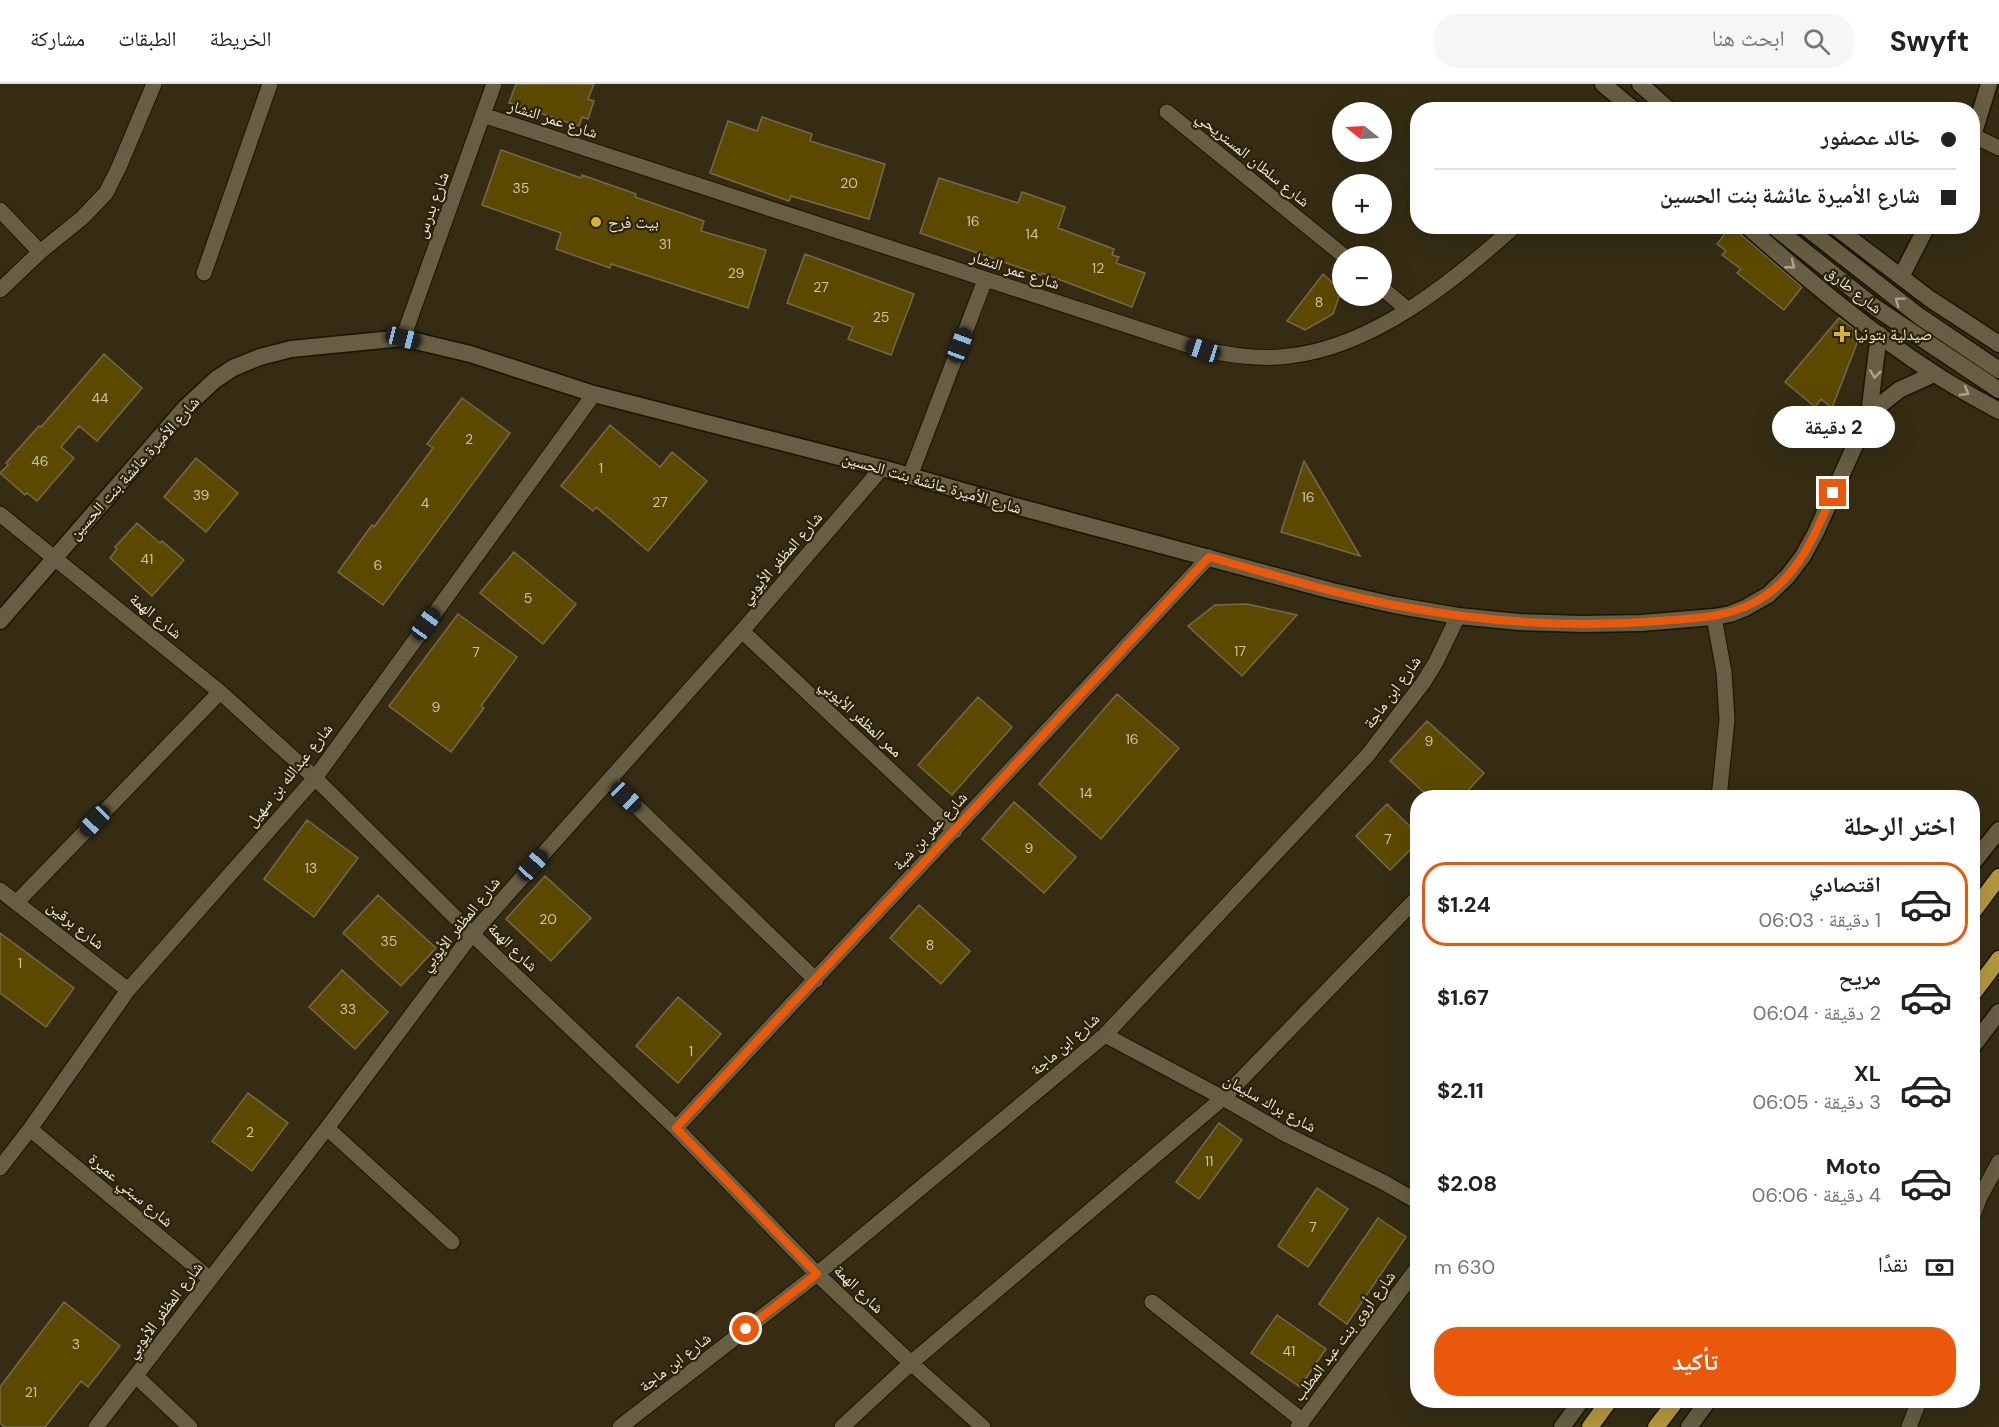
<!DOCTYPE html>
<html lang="ar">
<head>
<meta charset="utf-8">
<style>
	body { margin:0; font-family:"DM Sans","Noto Naskh Arabic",sans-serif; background:#f6f6f6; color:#222; direction:rtl; height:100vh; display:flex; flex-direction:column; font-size:22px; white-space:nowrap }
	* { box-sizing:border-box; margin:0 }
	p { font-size:20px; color:#767676 }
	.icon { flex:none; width:33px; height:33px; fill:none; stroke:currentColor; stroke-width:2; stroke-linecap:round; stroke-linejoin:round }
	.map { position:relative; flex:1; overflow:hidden; direction:ltr }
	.drawer { position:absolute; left:1410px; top:706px; width:570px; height:618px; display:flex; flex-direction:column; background:#fff; border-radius:24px; box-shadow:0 6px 24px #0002; direction:rtl }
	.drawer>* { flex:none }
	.guide { position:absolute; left:1410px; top:18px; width:570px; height:132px; border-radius:24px; box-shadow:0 6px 24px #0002; direction:rtl; display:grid; align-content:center; height:132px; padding:0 24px; background:#fff }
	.needle { width:39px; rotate:288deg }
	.buttons { position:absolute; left:1332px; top:18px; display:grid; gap:12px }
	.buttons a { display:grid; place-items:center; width:60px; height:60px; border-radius:50%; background:#fff; box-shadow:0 6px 24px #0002; font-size:30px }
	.end { position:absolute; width:27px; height:27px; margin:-14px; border:8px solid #ea580c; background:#fff; box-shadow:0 0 0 3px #fff }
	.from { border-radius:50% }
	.bubble { position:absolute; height:42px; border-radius:21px; background:#fff; box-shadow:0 6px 24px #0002; font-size:20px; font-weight:700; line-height:42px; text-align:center; direction:rtl }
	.car { position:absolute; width:18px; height:36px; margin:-18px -9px; border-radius:8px; box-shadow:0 0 4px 2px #0007; background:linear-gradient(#222 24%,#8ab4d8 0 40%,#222 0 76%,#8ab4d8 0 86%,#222 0) }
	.guide b { display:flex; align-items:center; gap:21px; height:57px; font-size:22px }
	.guide b+b { border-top:2px solid #e0e0e0 }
	.guide i { width:15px; height:15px; background:#222 }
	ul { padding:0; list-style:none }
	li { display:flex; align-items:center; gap:18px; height:84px; margin:0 12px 9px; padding:0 12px; border:3px solid transparent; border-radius:24px }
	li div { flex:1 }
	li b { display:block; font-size:22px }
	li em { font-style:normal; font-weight:700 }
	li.selected { border-color:#ea580c }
	li>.icon { width:54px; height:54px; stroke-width:1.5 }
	h2 { padding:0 24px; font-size:27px; line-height:72px }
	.pay { display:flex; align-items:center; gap:15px; height:66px; padding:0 24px; font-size:22px }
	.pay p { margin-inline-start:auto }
	.cta { display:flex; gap:12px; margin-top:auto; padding:12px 24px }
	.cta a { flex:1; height:69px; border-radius:24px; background:#ea580c; color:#fff; font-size:24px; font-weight:700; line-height:69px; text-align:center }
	header { display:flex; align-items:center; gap:36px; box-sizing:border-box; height:84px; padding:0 30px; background:#fff; border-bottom:2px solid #e0e0e0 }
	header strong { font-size:28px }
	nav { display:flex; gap:33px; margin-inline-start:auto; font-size:21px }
	.search { width:420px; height:54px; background:#f6f6f6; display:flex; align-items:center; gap:15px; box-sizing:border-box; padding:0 21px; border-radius:24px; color:#767676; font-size:22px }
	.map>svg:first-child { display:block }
	.building { fill:#5c4901; stroke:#736a4e; stroke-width:1.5 }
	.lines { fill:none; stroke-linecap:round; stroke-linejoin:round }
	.minor-casing { stroke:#1c1400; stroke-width:17 }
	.tertiary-casing { stroke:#1c1400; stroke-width:19 }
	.trunk-casing { stroke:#1c1400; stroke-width:19 }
	.minor { stroke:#675e43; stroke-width:15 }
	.tertiary { stroke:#675e43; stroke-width:16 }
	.trunk { stroke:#b2973c; stroke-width:16 }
	.oneway { stroke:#aca690 }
	.route { stroke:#ea580c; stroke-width:8 }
	.poi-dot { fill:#d9b334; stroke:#2b2208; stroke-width:2 }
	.labels { text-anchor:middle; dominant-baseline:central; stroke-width:4.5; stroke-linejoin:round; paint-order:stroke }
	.number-label { font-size:14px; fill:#ccc4a7 }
	.street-label { font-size:16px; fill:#f2edde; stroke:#2b2208 }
	.poi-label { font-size:16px; fill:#f2edde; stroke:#2b2208; text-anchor:start }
</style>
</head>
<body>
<header>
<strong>Swyft</strong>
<div class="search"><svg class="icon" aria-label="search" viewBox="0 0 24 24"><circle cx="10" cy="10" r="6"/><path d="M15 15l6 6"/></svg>ابحث هنا</div>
<nav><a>الخريطة</a><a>الطبقات</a><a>مشاركة</a></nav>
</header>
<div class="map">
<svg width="1999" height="1343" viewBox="0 0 1999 1343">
	<rect width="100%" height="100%" fill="#352c13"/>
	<path class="building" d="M516,0H594L588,15L594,17L588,35L582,33L579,42L509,19Z
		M762,33L812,50L810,57L885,80L869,135L791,112L789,117L710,89L728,37L757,47Z
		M501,66L581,94L582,91L636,110L635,113L704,137L701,147L766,166L748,224L611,180L610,184L556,165L561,149L482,121Z
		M939,94L1018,119L1022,108L1065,123L1058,144L1114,165L1112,171L1119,173L1116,179L1145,189L1132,223L1042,189L1041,191L920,149Z
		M1731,142L1802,203L1784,226L1737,189L1741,185L1722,171L1726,167L1717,160Z
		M805,170L914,210L891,271L848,255L853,243L787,219Z
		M1323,190L1341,207L1333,230L1305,246L1287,237Z
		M1839,234L1853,244L1857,259L1832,324L1821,315L1815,323L1785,298Z
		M104,270L142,304L97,357L79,342L61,363L74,374L37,417L27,409L25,411L0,389L8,381L6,379L39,342L41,343Z
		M462,314L510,349L383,521L338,488L372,441L374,443L433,364L427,360Z
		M610,341L660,383L672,368L707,397L648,467L596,423L593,427L561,402Z
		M196,374L238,409L206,448L164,413Z
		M1304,377L1360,472L1281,448Z
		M137,439L160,459L162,457L184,476L152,512L110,474L117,465L115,463Z
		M514,468L576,520L543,560L480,509Z
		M1247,520L1297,531L1242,592L1188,542L1215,521Z
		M458,530L517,573L481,622L484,624L451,668L389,622Z
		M1117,610L1179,664L1101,755L1039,700Z
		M978,613L1012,643L952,711L918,681Z
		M1427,637L1484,689L1461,714H1430L1390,677Z
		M1014,718L1076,773L1044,809L982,755Z
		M1387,720L1418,750V758L1390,786L1356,752Z
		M307,736L358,774L314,833L264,795Z
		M545,792L591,834L551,877L506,835Z
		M378,811L436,864L401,902L343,849Z
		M919,821L970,867L941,900L890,854Z
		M0,849L74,904L46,943L0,909Z
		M342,886L388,928L355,965L309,923Z
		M678,913L721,950L678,999L636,962Z
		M248,1009L288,1039L252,1087L212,1057Z
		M1219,1039L1242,1056L1199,1115L1176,1098Z
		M1317,1104L1348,1125L1308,1183L1278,1162Z
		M1378,1134L1406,1153L1347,1240L1319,1220Z
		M64,1218L120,1262L88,1303L81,1297L45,1343H5L0,1339V1303Z
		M1277,1231L1326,1265L1300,1303L1251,1269Z"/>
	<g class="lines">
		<g class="minor-casing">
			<path id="minor" d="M1167,28L1344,172
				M483,31L1203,266C1231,271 1260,276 1289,272C1373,263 1454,197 1515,142
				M1974,52L1999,64
				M0,126L40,168
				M204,189L270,0
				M1382,204L1407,225
				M0,206L40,168L82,134L106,109L119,83L154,0
				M403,254L494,0
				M910,392L985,196
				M0,430L220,608L315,694L472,850L676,1044L817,1190L911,1279L983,1343
				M1714,533L1724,588L1727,636L1719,714
				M742,547L955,747
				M609,696L816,896
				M0,806L128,906
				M17,818L220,608
				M1105,951L1223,1014L1285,1050L1383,1098L1418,1118
				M327,1044L452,1158
				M676,1044L1209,473
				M30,1045L209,1194
				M0,1084L30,1045L128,906L315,694L594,310
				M1972,1134L1980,1113L1999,1078
				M1152,1218L1303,1337
				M137,1293L190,1343
				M96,1343L327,1044L472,850L742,547L882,384
				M620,1343L817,1190L1105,951L1367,672L1423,599L1436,578L1458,532
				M842,1343L911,1279L1223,1014L1418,813
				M1298,1343L1418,1183
				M1909,1343L1919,1317"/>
		</g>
		<g class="tertiary-casing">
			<path id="tertiary" d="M1603,0L1634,26
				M1640,0L1669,26
				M1972,55L1989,0
				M1747,142C1807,195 1868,247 1935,290C1956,304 1978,315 1999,327
				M1773,142L1876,224L1999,306
				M1804,142L1919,232L1999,286
				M1834,142L1930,215L1999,260
				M1901,193L1927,142
				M1869,330L1899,306L1934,290
				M0,537L185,324L215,296L233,284L260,273L291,265L403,254L470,270L594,310L882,384L1019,423L1332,507L1394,521L1458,532L1519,538L1583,540L1641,539L1714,533L1730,530L1745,524L1768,511L1787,493L1803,472L1816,448L1869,330L1879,250
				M1972,780L1999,746
				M1972,963L1999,928
				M1562,1343L1581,1317
				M1689,1343L1708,1317"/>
		</g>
		<g class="trunk-casing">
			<path id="trunk" d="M1972,829L1999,793
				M1972,911L1999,875
				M1590,1343L1609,1317
				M1656,1343L1676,1317"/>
		</g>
		<use href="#minor" class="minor"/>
		<use href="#tertiary" class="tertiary"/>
		<use href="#trunk" class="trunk"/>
	</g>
	<defs><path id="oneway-chevron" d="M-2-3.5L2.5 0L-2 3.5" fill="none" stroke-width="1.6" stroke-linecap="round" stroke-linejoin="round" transform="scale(1.5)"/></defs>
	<g class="oneway">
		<use href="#oneway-chevron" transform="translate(1791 181) rotate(39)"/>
		<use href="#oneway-chevron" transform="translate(1899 217) rotate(-143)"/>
		<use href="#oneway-chevron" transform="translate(1875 290) rotate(97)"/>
		<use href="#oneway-chevron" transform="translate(1965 308) rotate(30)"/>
	</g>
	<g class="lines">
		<path class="route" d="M746,1245L817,1190L676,1044L1209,473C1271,490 1331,509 1394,521C1481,538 1571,544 1660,537C1698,534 1735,534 1768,510C1802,485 1817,446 1833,409"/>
	</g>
	<g class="poi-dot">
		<circle cx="596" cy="138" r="6"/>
		<path d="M1839 241h6v6h6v6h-6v6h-6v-6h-6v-6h6z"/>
	</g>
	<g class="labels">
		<g class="number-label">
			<text x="849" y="99">20</text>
			<text x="521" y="104">35</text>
			<text x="973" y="137">16</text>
			<text x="1032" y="150">14</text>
			<text x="665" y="160">31</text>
			<text x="1098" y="184">12</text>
			<text x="736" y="189">29</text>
			<text x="821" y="203">27</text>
			<text x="1319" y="218">8</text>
			<text x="881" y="233">25</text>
			<text x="100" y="314">44</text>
			<text x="469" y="355">2</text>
			<text x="40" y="377">46</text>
			<text x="601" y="384">1</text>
			<text x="201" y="411">39</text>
			<text x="1308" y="413">16</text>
			<text x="660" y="418">27</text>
			<text x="425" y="419">4</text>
			<text x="147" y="475">41</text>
			<text x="378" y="481">6</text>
			<text x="528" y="514">5</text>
			<text x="1240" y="567">17</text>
			<text x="476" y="568">7</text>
			<text x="436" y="623">9</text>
			<text x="1132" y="655">16</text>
			<text x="1429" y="657">9</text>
			<text x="1086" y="709">14</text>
			<text x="1388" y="755">7</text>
			<text x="1029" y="764">9</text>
			<text x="311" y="784">13</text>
			<text x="548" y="835">20</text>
			<text x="389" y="857">35</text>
			<text x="930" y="861">8</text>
			<text x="20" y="879">1</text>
			<text x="348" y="925">33</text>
			<text x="691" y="967">1</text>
			<text x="250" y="1048">2</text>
			<text x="1209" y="1077">11</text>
			<text x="1313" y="1143">7</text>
			<text x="76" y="1260">3</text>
			<text x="1289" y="1267">41</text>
			<text x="31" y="1308">21</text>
		</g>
		<g class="street-label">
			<text transform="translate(553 35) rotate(18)">شارع عمر النشار</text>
			<text transform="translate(1253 75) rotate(39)">شارع سلطان المستريحي</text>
			<text transform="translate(432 121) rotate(-70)">شارع بدرس</text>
			<text transform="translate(1015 186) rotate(18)">شارع عمر النشار</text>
			<text transform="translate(1854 206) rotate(38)">شارع طارق</text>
			<text transform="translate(134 384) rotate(-48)">شارع الأميرة عائشة بنت الحسين</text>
			<text transform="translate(932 399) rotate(16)">شارع الأميرة عائشة بنت الحسين</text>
			<text transform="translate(781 474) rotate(-49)">شارع المظفر الأيوبي</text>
			<text transform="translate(156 532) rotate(39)">شارع الهمة</text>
			<text transform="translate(1392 608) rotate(-54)">شارع ابن ماجة</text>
			<text transform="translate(861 634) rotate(43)">ممر المظفر الأيوبي</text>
			<text transform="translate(289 691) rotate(-51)">شارع عبدالله بن سهيل</text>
			<text transform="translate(930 747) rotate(-47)">شارع عمر بن شبة</text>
			<text transform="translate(460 840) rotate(-51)">شارع المظفر الأيوبي</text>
			<text transform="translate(76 841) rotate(38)">شارع برقين</text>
			<text transform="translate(513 863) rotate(44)">شارع الهمة</text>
			<text transform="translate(1065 960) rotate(-41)">شارع ابن ماجة</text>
			<text transform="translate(1270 1019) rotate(29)">شارع براك سليمان</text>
			<text transform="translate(131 1106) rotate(40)">شارع سبتي عميرة</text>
			<text transform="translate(859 1205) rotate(44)">شارع الهمة</text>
			<text transform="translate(164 1226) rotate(-53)">شارع المظفر الأيوبي</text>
			<text transform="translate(1344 1252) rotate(-53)">شارع أروى بنت عبد المطلب</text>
			<text transform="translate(675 1278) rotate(-38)">شارع ابن ماجة</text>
		</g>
		<g class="poi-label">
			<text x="608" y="138">بيت فرح</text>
			<text x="1854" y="250">صيدلية بتونيا</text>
		</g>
	</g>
</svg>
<div class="buttons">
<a><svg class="needle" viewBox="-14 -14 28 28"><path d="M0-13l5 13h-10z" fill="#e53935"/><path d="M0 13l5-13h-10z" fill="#767676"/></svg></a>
<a>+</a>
<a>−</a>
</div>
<i class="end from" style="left:746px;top:1245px"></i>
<i class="end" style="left:1833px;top:409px"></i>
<div class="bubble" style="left:1772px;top:322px;width:123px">2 دقيقة</div>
<i class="car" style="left:403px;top:254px;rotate:104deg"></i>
<i class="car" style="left:960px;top:261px;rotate:21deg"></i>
<i class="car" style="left:1203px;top:266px;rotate:288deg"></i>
<i class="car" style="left:426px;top:540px;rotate:36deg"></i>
<i class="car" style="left:626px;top:713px;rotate:134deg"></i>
<i class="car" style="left:95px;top:737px;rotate:224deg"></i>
<i class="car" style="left:533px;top:781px;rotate:42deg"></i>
<div class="guide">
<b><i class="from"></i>خالد عصفور</b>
<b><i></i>شارع الأميرة عائشة بنت الحسين</b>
</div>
<section class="drawer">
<h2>اختر الرحلة</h2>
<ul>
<li class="selected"><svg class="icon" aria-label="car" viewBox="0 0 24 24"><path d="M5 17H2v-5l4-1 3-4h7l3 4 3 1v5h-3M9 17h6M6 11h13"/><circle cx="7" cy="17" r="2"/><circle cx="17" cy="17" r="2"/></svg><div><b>اقتصادي</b><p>1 دقيقة · 06:03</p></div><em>$1.24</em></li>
<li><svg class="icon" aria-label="car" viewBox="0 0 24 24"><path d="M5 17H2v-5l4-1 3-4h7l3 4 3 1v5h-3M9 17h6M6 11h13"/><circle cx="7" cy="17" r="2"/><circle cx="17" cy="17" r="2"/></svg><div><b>مريح</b><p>2 دقيقة · 06:04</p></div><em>$1.67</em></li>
<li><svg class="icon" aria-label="car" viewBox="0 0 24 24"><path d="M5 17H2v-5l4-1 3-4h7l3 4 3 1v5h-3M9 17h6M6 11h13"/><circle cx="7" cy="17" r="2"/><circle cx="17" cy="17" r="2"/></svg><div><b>XL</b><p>3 دقيقة · 06:05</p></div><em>$2.11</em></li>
<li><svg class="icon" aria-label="car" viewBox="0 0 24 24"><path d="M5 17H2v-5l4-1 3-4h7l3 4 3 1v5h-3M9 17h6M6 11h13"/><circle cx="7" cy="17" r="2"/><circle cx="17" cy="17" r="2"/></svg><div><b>Moto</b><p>4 دقيقة · 06:06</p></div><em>$2.08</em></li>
</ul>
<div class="pay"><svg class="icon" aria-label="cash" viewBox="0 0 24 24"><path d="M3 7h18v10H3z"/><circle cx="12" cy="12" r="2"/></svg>نقدًا<p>630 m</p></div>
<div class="cta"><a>تأكيد</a></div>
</section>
</div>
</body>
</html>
